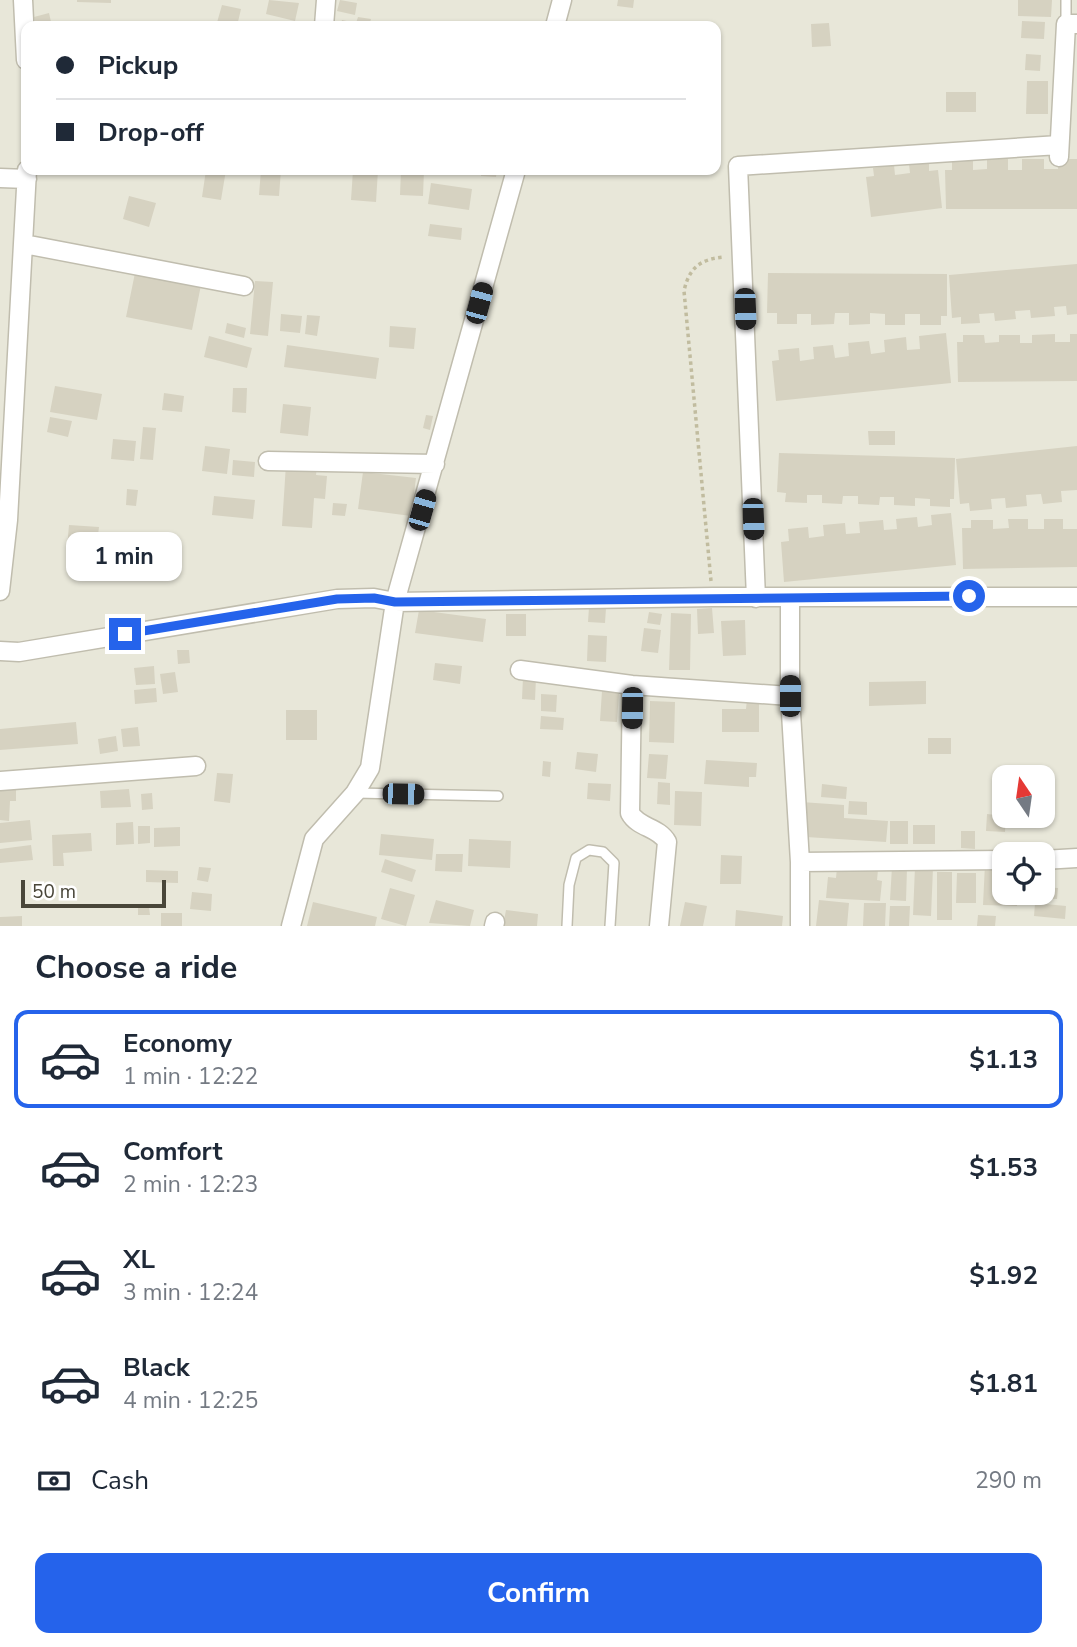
<!DOCTYPE html>
<html lang="en">
<head>
<meta charset="utf-8">
<style>
	body { margin:0; font-family:"Nunito Sans",sans-serif; background:#f6f6f7; color:#1f2937; height:100vh; display:flex; flex-direction:column; font-size:26px; white-space:nowrap }
	* { box-sizing:border-box; margin:0 }
	p { font-size:23px; color:#747a83 }
	.icon { flex:none; width:38px; height:38px; fill:none; stroke:currentColor; stroke-width:2; stroke-linecap:round; stroke-linejoin:round }
	.map { position:relative; height:926px; overflow:hidden }
	.side { display:flex; flex-direction:column; background:#fff; flex:1 }
	.side>* { flex:none }
	.banner { position:absolute; left:21px; top:21px; width:700px; height:154px; border-radius:14px; box-shadow:0 2px 5px #0004; display:grid; align-content:center; height:154px; padding:0 35px; background:#fff }
	.needle { width:46px; rotate:347deg }
	.fabs { position:absolute; left:992px; top:765px; display:grid; gap:14px }
	.fabs a { display:grid; place-items:center; width:63px; height:63px; border-radius:14px; background:#fff; box-shadow:0 2px 5px #0004; font-size:35px }
	.scale { position:absolute; left:21px; bottom:18px; width:145px; box-sizing:border-box; padding-left:7px; border:4px solid #494639; border-top:0; font-size:19px; line-height:24px; white-space:nowrap; color:#494639; -webkit-text-stroke:5px #fff; paint-order:stroke }
	.end { position:absolute; width:32px; height:32px; margin:-16px; border:9px solid #2563eb; background:#fff; box-shadow:0 0 0 4px #fff }
	.from { border-radius:50% }
	.bubble { position:absolute; height:49px; border-radius:14px; background:#fff; box-shadow:0 2px 5px #0004; font-size:23px; font-weight:700; line-height:49px; text-align:center }
	.car { position:absolute; width:21px; height:42px; margin:-21px -10px; border-radius:9px; box-shadow:0 0 5px 2px #0007; background:linear-gradient(#222 24%,#8ab4d8 0 40%,#222 0 76%,#8ab4d8 0 86%,#222 0) }
	.banner b { display:flex; align-items:center; gap:24px; height:66px; font-size:26px }
	.banner b+b { border-top:2px solid #e0e1e3 }
	.banner i { width:18px; height:18px; background:#1f2937 }
	ul { padding:0; list-style:none }
	li { display:flex; align-items:center; gap:21px; height:98px; margin:0 14px 10px; padding:0 21px; border:4px solid transparent; border-radius:14px }
	li div { flex:1 }
	li b { display:block; font-size:26px }
	li em { font-style:normal; font-weight:700 }
	li.on { border-color:#2563eb }
	li>.icon { width:63px; height:63px; stroke-width:1.5 }
	h2 { padding:0 35px; font-size:32px; line-height:84px }
	.pay { display:flex; align-items:center; gap:18px; height:77px; padding:0 35px; font-size:26px }
	.pay p { margin-inline-start:auto }
	.action { display:flex; gap:14px; margin-top:auto; padding:14px 35px }
	.action a { flex:1; height:80px; border-radius:14px; background:#2563eb; color:#fff; font-size:28px; font-weight:700; line-height:80px; text-align:center }
	.map>svg:first-child { display:block }
	.residential { fill:#e8e7d9; fill-rule:evenodd }
	.building { fill:#d6d2c1 }
	.lines { fill:none; stroke-linecap:round; stroke-linejoin:round }
	.lane-casing { stroke:#c0bdae; stroke-width:12 }
	.street-casing { stroke:#c0bdae; stroke-width:21 }
	.path { stroke:#c1bc9f; stroke-width:3.5; stroke-dasharray:3.5 3.5; stroke-linecap:butt }
	.lane { stroke:#fff; stroke-width:9 }
	.street { stroke:#fff; stroke-width:18 }
	.route { stroke:#2563eb; stroke-width:9 }
</style>
</head>
<body>
<div class="map">
<svg width="1077" height="926" viewBox="0 0 1077 926">
	<rect width="100%" height="100%" fill="#f5f4eb"/>
	<path class="residential" d="M0,0H1077V926H0ZM26,26H716V170H26ZM1004,777H1043V816H1004ZM1004,854H1043V892H1004Z"/>
	<path class="building" d="M77,0H111V3L77,2Z
		M269,0L299,3L295,21L266,14Z
		M340,0L357,3L355,15L337,11Z
		M618,0H634L633,8L617,6Z
		M1018,0H1052L1051,17L1018,16Z
		M222,5L241,9L237,26H216Z
		M49,13L52,26H36L34,17Z
		M358,17L371,19L369,26H340L342,20L356,23Z
		M1022,21L1045,22L1044,39L1021,38Z
		M829,23L831,46L812,47L811,24Z
		M1026,54L1041,55L1040,71L1025,70Z
		M1027,81H1048V114H1026Z
		M946,92H976V112H946Z
		M952,159H973V170L987,169V159H1008V170H1022V159H1044V169H1058L1059,159H1077V209H946L945,170H952Z
		M929,161V171L938,170L942,208L871,217L866,177L874,176L873,168L894,165L895,175L910,173L909,164Z
		M206,170H226L221,200L202,197Z
		M261,170H281L279,196L259,195Z
		M353,170H378L376,202L351,200Z
		M401,170H424L423,196L400,195Z
		M482,170H497L496,177L481,176Z
		M431,183L472,189L469,210L428,204Z
		M129,196L156,203L149,227L123,219Z
		M430,224L462,228L461,240L428,236Z
		M1077,264V314L1067,315L1066,306L1054,307L1055,316L1031,318L1030,310L1015,311L1016,319L995,321L994,313L979,314L980,323L961,324V317L952,318L949,275Z
		M135,273L201,285L192,330L126,317Z
		M768,273L947,274V316H941V325H920V314H905V325H885V314L870,313V324L849,325V313H835L834,324L811,325V314H797V324H777V313H767Z
		M255,281L273,282L268,336L250,334Z
		M281,314L302,316L300,333L280,331Z
		M307,315L320,316L317,336L305,334Z
		M227,323L246,328L244,338L225,333Z
		M390,326L416,328L414,349L389,347Z
		M946,333L951,383L776,401L772,361L779,360L778,350L799,348L800,361L814,359L813,347L833,345L835,358L849,356L848,343L869,341L871,354L885,352L884,340L906,337L907,350L920,349L919,336Z
		M1055,334V342H1070V334H1077V381L958,382L957,342H963V335H984L985,343L999,342V335H1020V343H1032V335Z
		M209,336L252,348L247,368L204,357Z
		M287,345L379,358L376,379L284,367Z
		M55,386L102,394L97,420L50,412Z
		M233,388H247L246,413L232,412Z
		M164,393L184,396L182,412L162,410Z
		M283,404L311,407L308,436L280,433Z
		M426,415L433,416L430,430L423,428Z
		M50,417L72,421L68,437L47,432Z
		M143,427L156,428L153,460L140,459Z
		M868,431H895V445H869Z
		M113,439L136,441L134,461L111,459Z
		M205,446L230,449L227,474L202,471Z
		M1077,446V490L1061,491L1062,502L1043,504L1041,494L1026,495L1027,506L1006,508L1005,498L991,499L992,509L970,511L969,503L960,504L956,459Z
		M779,453L955,458L954,499H950V507L930,506V499L915,498V506L894,505V497H880L879,505L858,504V496H843L842,504L822,503V495H807V503L785,502L786,493L777,492Z
		M233,460L255,462L254,477L232,475Z
		M286,464L317,467L316,475L327,476L325,499L314,498L312,528L282,526Z
		M363,472L416,478L411,516L358,509Z
		M127,489L138,490L136,506L126,505Z
		M214,496L255,500L253,519L212,515Z
		M333,503L347,504L345,516L332,515Z
		M951,513L956,565L784,582L781,542L789,541L788,529L808,527L809,538L824,536L823,525L845,523L846,534L860,533L859,522L883,520L884,530L897,529L896,519L917,517L918,527L932,525L931,515Z
		M1008,519H1028V529H1044V519H1063V529H1077V567L963,569L962,528H971V520H993V529L1009,528Z
		M69,525L99,527L96,551L67,548Z
		M590,592L607,593L605,623L588,622Z
		M712,608L714,633L698,634L697,609Z
		M419,610L486,619L483,642L415,633Z
		M649,612L662,614L660,625L647,623Z
		M671,613L691,614L690,670H669Z
		M506,614H526V636H506Z
		M745,620L746,655L723,656L721,621Z
		M644,628L661,630L658,653L641,651Z
		M588,635L607,636L606,662L587,661Z
		M177,650H189L190,663L178,664Z
		M435,663L462,666L460,684L433,680Z
		M154,666L155,684L136,685L134,668Z
		M175,672L178,692L163,694L160,674Z
		M523,677L536,678L535,700L522,699Z
		M926,681V704L869,706V682Z
		M156,688L157,702L135,704L134,690Z
		M602,691L619,692L617,722L600,721Z
		M541,694L557,695L556,712L541,711Z
		M747,699H759V732H722V709H746Z
		M650,701L675,702L674,743L649,742Z
		M286,710H317V740H286Z
		M541,716L564,718L563,730L540,729Z
		M76,722L78,744L0,750V729Z
		M138,727L140,746L123,747L121,729Z
		M116,736L118,751L100,754L98,739Z
		M928,738H951V754H928Z
		M577,752L598,754L596,772L575,769Z
		M649,754L668,755L666,779L647,778Z
		M706,760L757,763L756,777H749V787L704,784Z
		M543,761L551,762L550,777L542,776Z
		M217,773L233,774L230,803L214,801Z
		M658,782L670,783V805L657,804Z
		M588,783L611,784L610,801L587,799Z
		M822,784L847,787L846,799L821,797Z
		M0,787L16,788V801H10L9,821L0,820Z
		M129,789L131,807L101,808L100,791Z
		M675,791L702,792L701,826L674,825Z
		M152,793L153,809L142,810L141,794Z
		M849,801L867,802V815L848,814Z
		M801,802L844,805V818L888,821L886,842L806,837L807,819H800Z
		M987,814L1006,816L1005,832L986,831Z
		M30,820L32,840L0,843V823Z
		M890,821H908V844H890Z
		M133,822L134,844L116,845V823Z
		M913,825H935V844H913Z
		M138,826H150V843L138,844Z
		M180,827V846L154,847V828Z
		M961,831H975V849L961,848Z
		M91,833L92,851L63,853L64,866H53L52,835Z
		M381,834L434,839L432,860L379,855Z
		M469,839L511,841L510,868L468,866Z
		M31,845L33,860L0,863V849Z
		M436,854H463L462,872L435,871Z
		M721,855L742,856L741,884H720Z
		M385,859L416,870L412,882L381,872Z
		M985,864L1004,865V892L1018,895L1017,906L983,905Z
		M199,867L211,868L208,882L197,880Z
		M837,867L878,870L877,880L882,881L880,901L826,898L828,877L836,878Z
		M892,867L907,868L906,901L890,900Z
		M915,867L933,868L931,916L913,915Z
		M146,870L178,871V883L146,882Z
		M937,872H952V920H937Z
		M957,873H976V903H956Z
		M1043,887L1058,888L1057,899L1035,898L1036,892H1043Z
		M390,888L415,895L406,926L381,919Z
		M192,892L212,894L211,911L190,909Z
		M436,900L474,910L470,926L429,923Z
		M819,900L849,903L847,926H816Z
		M313,902L377,917L375,926H307Z
		M685,902L707,906L703,926H680Z
		M864,903H886L885,926H863Z
		M1035,903L1066,906L1065,919L1034,916Z
		M890,906H910L909,926H889Z
		M138,907H149L150,915H138Z
		M506,910L538,914L537,926H503Z
		M736,910L783,916L782,926H735Z
		M161,913H182V926H161Z
		M978,915L996,916L995,926H977Z
		M22,916V926H0V917Z"/>
	<g class="lines">
		<g class="lane-casing">
			<path id="lane" d="M1066,0V24
				M355,793L498,796
				M567,926L569,885L576,858L589,850L603,852L614,863L610,926"/>
		</g>
		<g class="street-casing">
			<path id="street" d="M23,0L26,60
				M324,26L326,0
				M555,26L562,0
				M1059,157L1066,24H1077
				M0,178L27,179
				M24,244L244,286
				M268,461L435,464
				M0,591L8,520L27,170
				M756,598L738,166L1059,145
				M790,598V696L800,862V926
				M0,651L19,652L337,599L374,598L395,602L713,597H1077
				M520,670L632,685L790,696
				M632,685L630,813C638,828 659,827 667,842L659,926
				M0,781L196,766
				M1043,860L1077,858
				M800,862L1004,860
				M291,926L314,839L355,793L370,768L395,602L516,170
				M494,926L495,922"/>
		</g>
		<path class="path" d="M711,581L684,291C689,268 700,259 724,257"/>
		<use href="#lane" class="lane"/>
		<use href="#street" class="street"/>
	</g>
	<g class="lines">
		<path class="route" d="M125,634L337,599L374,598L395,602L969,596"/>
	</g>
</svg>
<div class="fabs">
<a><svg class="needle" viewBox="-14 -14 28 28"><path d="M0-13l5 13h-10z" fill="#e53935"/><path d="M0 13l5-13h-10z" fill="#747a83"/></svg></a>
<a><svg class="icon" aria-label="locate" viewBox="0 0 24 24"><circle cx="12" cy="12" r="6"/><path d="M12 2v4M12 18v4M2 12h4M18 12h4"/></svg></a>
</div>
<div class="scale">50 m</div>
<i class="end from" style="left:969px;top:596px"></i>
<i class="end" style="left:125px;top:634px"></i>
<div class="bubble" style="left:66px;top:532px;width:116px">1 min</div>
<i class="car" style="left:479px;top:303px;rotate:15deg"></i>
<i class="car" style="left:745px;top:309px;rotate:178deg"></i>
<i class="car" style="left:422px;top:510px;rotate:16deg"></i>
<i class="car" style="left:753px;top:519px;rotate:178deg"></i>
<i class="car" style="left:790px;top:696px;rotate:0deg"></i>
<i class="car" style="left:632px;top:708px;rotate:181deg"></i>
<i class="car" style="left:403px;top:794px;rotate:91deg"></i>
<div class="banner">
<b><i class="from"></i>Pickup</b>
<b><i></i>Drop-off</b>
</div>
</div>
<section class="side">
<h2>Choose a ride</h2>
<ul>
<li class="on"><svg class="icon" aria-label="car" viewBox="0 0 24 24"><path d="M5 17H2v-5l4-1 3-4h7l3 4 3 1v5h-3M9 17h6M6 11h13"/><circle cx="7" cy="17" r="2"/><circle cx="17" cy="17" r="2"/></svg><div><b>Economy</b><p>1 min · 12:22</p></div><em>$1.13</em></li>
<li><svg class="icon" aria-label="car" viewBox="0 0 24 24"><path d="M5 17H2v-5l4-1 3-4h7l3 4 3 1v5h-3M9 17h6M6 11h13"/><circle cx="7" cy="17" r="2"/><circle cx="17" cy="17" r="2"/></svg><div><b>Comfort</b><p>2 min · 12:23</p></div><em>$1.53</em></li>
<li><svg class="icon" aria-label="car" viewBox="0 0 24 24"><path d="M5 17H2v-5l4-1 3-4h7l3 4 3 1v5h-3M9 17h6M6 11h13"/><circle cx="7" cy="17" r="2"/><circle cx="17" cy="17" r="2"/></svg><div><b>XL</b><p>3 min · 12:24</p></div><em>$1.92</em></li>
<li><svg class="icon" aria-label="car" viewBox="0 0 24 24"><path d="M5 17H2v-5l4-1 3-4h7l3 4 3 1v5h-3M9 17h6M6 11h13"/><circle cx="7" cy="17" r="2"/><circle cx="17" cy="17" r="2"/></svg><div><b>Black</b><p>4 min · 12:25</p></div><em>$1.81</em></li>
</ul>
<div class="pay"><svg class="icon" aria-label="cash" viewBox="0 0 24 24"><path d="M3 7h18v10H3z"/><circle cx="12" cy="12" r="2"/></svg>Cash<p>290 m</p></div>
<div class="action"><a>Confirm</a></div>
</section>
</body>
</html>
